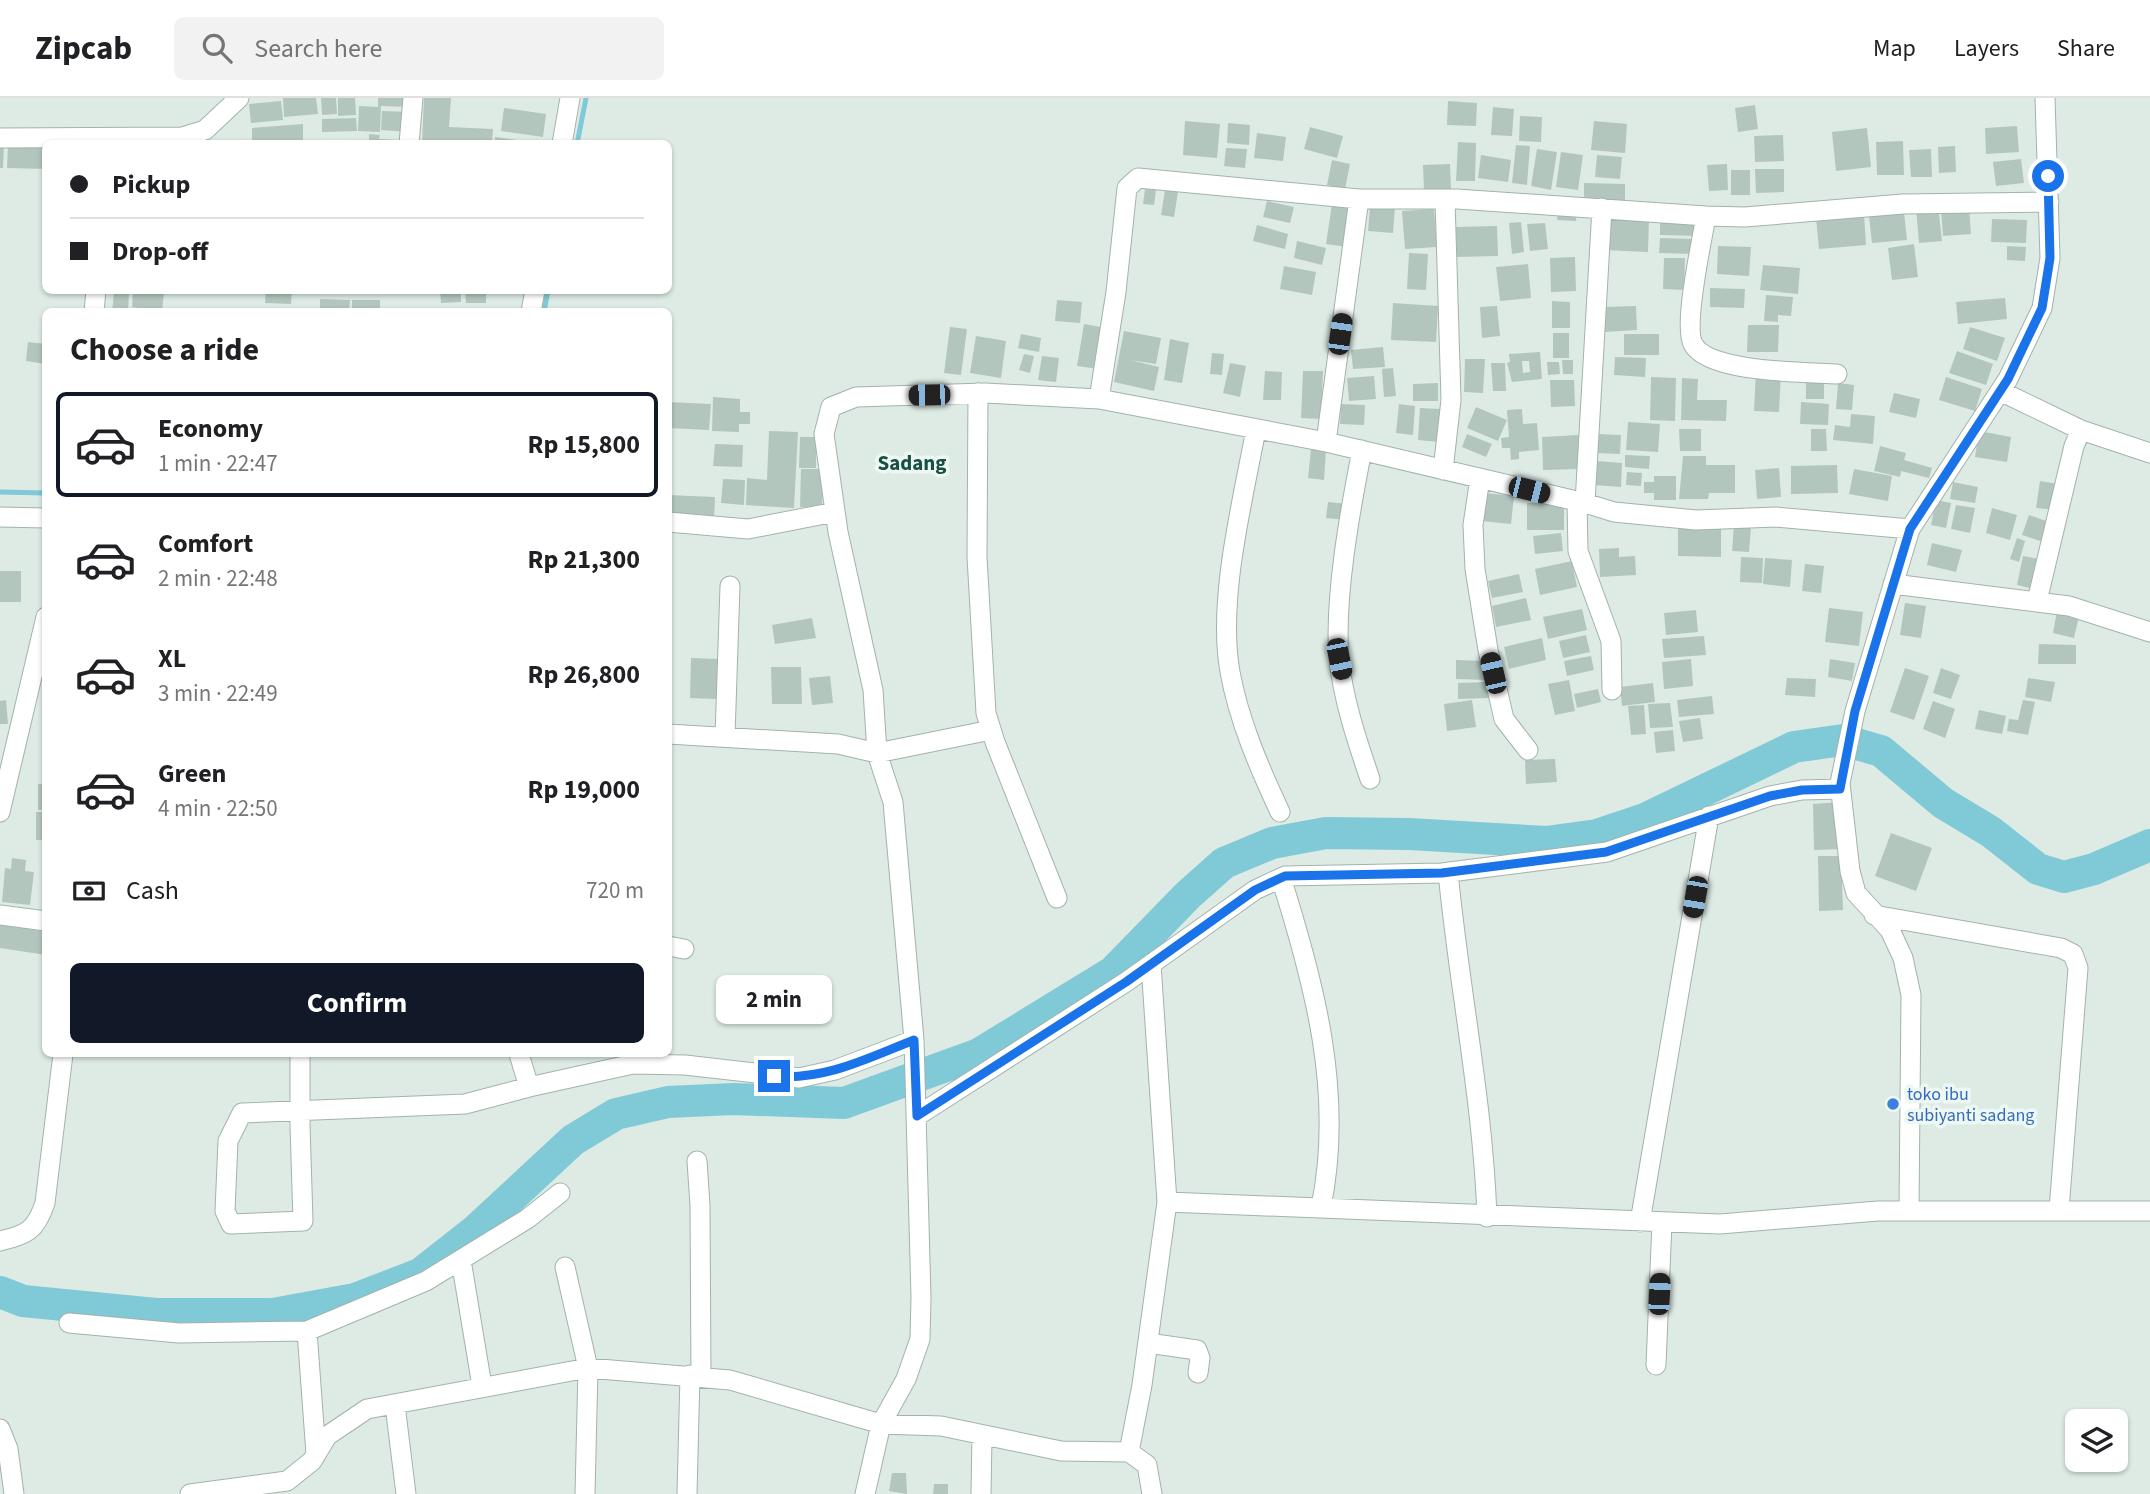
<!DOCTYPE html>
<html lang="en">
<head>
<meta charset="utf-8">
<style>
	body { margin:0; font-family:"Source Sans 3",sans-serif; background:#f2f2f2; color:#202124; height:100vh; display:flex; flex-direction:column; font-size:26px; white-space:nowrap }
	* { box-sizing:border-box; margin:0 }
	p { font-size:23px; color:#757577 }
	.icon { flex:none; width:38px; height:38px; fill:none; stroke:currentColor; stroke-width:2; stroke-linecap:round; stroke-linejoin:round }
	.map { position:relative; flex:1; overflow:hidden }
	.sheet { position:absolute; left:42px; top:210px; width:630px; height:749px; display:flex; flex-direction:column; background:#fff; border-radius:10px; box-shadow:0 2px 5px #0004 }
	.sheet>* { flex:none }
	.hud { position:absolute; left:42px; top:42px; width:630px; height:154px; border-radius:10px; box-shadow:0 2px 5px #0004; display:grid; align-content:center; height:154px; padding:0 28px; background:#fff }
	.fabs { position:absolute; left:2065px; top:1311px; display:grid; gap:14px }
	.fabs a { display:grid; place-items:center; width:63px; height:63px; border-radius:10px; background:#fff; box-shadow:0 2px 5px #0004; font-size:35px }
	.end { position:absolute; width:32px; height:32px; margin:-16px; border:9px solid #1a73e8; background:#fff; box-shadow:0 0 0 4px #fff }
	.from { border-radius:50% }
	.bubble { position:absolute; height:49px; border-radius:10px; background:#fff; box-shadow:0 2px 5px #0004; font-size:23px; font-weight:700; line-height:49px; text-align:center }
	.car { position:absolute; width:21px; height:42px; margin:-21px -10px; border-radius:9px; box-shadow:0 0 5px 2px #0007; background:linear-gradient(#222 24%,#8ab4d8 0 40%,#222 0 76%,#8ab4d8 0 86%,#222 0) }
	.hud b { display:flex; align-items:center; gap:24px; height:66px; font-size:26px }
	.hud b+b { border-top:2px solid #e0e0e0 }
	.hud i { width:18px; height:18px; background:#202124 }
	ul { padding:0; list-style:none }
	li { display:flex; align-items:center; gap:21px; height:105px; margin:0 14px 10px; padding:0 14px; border:4px solid transparent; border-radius:10px }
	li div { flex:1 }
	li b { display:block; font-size:26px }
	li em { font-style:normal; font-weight:700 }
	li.active { border-color:#111827 }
	li>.icon { width:63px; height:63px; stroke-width:1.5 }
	h2 { padding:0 28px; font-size:32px; line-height:84px }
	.pay { display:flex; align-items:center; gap:18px; height:77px; padding:0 28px; font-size:26px }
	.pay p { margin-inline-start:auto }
	.button { display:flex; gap:14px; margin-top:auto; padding:14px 28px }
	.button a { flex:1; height:80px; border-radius:10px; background:#111827; color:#fff; font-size:28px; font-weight:700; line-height:80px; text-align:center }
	header { display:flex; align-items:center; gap:42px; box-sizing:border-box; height:98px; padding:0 35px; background:#fff; border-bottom:2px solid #e0e0e0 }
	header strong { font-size:33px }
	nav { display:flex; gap:38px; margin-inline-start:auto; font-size:24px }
	.search { width:490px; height:63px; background:#f2f2f2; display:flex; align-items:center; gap:18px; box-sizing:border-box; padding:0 24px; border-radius:10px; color:#757577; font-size:26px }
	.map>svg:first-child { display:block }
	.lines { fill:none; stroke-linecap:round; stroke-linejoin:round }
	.stream { stroke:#80c9d6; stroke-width:5 }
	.river { stroke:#80c9d6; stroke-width:32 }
	.building { fill:#b3c6be; fill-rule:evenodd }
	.minor-casing { stroke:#a1b3ac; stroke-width:21 }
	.minor { stroke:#fff; stroke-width:19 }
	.route { stroke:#1a73e8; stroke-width:9 }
	.shop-dot { fill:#3f7fe0; stroke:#eef8f3; stroke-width:2.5 }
	.labels { text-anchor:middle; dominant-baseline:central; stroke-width:7; stroke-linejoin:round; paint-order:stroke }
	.shop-label { font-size:18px; fill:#366cbe; stroke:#eef8f3; text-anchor:start }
	.quarter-label { font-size:21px; font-weight:bold; fill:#185042; stroke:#eef8f3 }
</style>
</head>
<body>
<header>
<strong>Zipcab</strong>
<div class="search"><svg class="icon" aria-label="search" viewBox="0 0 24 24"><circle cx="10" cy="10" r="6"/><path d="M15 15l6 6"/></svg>Search here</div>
<nav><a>Map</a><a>Layers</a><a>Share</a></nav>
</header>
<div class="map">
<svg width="2150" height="1396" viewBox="0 0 2150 1396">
	<rect width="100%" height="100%" fill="#deebe5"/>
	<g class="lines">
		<path class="stream" d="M577,46L586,0
			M544,214L548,192
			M0,394L46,395"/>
		<path class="river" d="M0,1194L23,1203L156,1216H273L355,1201L420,1176L476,1132L573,1042L616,1016L668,1004L733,1001L844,1005L979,956L1113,874L1188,797L1224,765L1272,745L1326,735L1409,736L1546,744L1597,737L1645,721L1794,649L1843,642L1881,653L1943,705L1991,734L2038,771L2064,779L2094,771L2150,747"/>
	</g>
	<path class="building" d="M283,0H316L318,16L284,19Z
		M321,0H336L337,16L322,17Z
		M338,0H355L356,17L338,18Z
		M378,0H406V9L381,8L380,34L358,33L359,8L378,9Z
		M424,0H451L449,29L493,31L492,46H422Z
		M281,3L283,22L251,25L249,6Z
		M1448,3L1477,5L1476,28L1447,27Z
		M1755,7L1758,31L1738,34L1735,10Z
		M1493,9L1514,11L1512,38L1491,37Z
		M504,10L546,16L543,39L501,33Z
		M382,13L410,14L409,34L381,32Z
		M1520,18L1542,19L1541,44L1519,43Z
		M356,20L357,33L322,34V21Z
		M1185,23L1220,26L1217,60L1183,57Z
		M1594,23L1627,26L1625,55L1591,52Z
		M1228,25L1250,27L1249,47L1227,45Z
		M303,26V46H252V30Z
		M2017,28L2019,54L1986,56L1985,30Z
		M1310,29L1343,38L1337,60L1304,51Z
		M1867,30L1871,69L1836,73L1832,34Z
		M1257,35L1286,39L1283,63L1254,60Z
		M369,36L380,37L379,41L401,42V46H369Z
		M1783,37L1784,63L1755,64L1754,38Z
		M495,39L531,44V46H495Z
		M1903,43L1904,77H1877L1876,44Z
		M1458,44L1476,45L1475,83H1456Z
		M8,45L46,46V71L7,70Z
		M0,46H4L3,70H0Z
		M1516,47L1530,48L1527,87L1512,85Z
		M1955,48L1956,74L1939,75L1938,49Z
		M1226,50L1247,51L1245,70L1224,68Z
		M1537,51L1557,54L1551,92L1531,88Z
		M1931,51L1932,79H1911L1909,52Z
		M1561,54L1583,57L1578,92L1556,89Z
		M1481,57L1511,62L1508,84L1478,80Z
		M1597,57L1622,59L1620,81L1595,79Z
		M2021,61L2024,85L1996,88L1993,64Z
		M1332,62L1350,66L1345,91L1327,87Z
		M1450,66L1451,92L1424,93L1423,67Z
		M1727,66L1728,92L1709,93L1707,67Z
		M1755,71H1784V94L1756,95Z
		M1731,72H1750V97H1731Z
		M1584,85L1625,86V105L1584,103Z
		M1166,86L1179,88L1174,119L1161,117Z
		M1145,91L1156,92L1154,107L1143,106Z
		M1267,103L1294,109L1290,125L1263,119Z
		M1332,106L1353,109L1347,149L1326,146Z
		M1938,107L1942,143L1919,145L1916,109Z
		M1370,108L1395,109L1393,135L1368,133Z
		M1969,109L1971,136L1943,138L1941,111Z
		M1434,111L1437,149L1405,151L1402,113Z
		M1558,112L1577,113L1576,123L1557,122Z
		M1904,114L1907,142L1872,145L1869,118Z
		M1864,116L1866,147L1819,151L1816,120Z
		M1604,119L1649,121L1648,154L1603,152Z
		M1992,121L2027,122L2026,145L1991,144Z
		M1660,122L1700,123L1699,138L1660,137Z
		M1521,124L1524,154L1512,156L1509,125Z
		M1545,125L1548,151L1530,153L1527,126Z
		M1257,127L1288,136L1285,151L1253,143Z
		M1497,128L1498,158L1457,159L1456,129Z
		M1660,140L1696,141V156L1659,155Z
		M1297,143L1326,150L1322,167L1294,160Z
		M1914,146L1918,179L1892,182L1888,150Z
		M1718,148L1751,149L1749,178L1717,176Z
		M2007,148L2026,149L2025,163L2007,162Z
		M1409,155L1428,156L1426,192L1407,191Z
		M1575,159L1576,193L1551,194L1550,160Z
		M1664,160H1685L1684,192L1663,191Z
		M1528,166L1531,200L1500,203L1496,169Z
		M1763,167L1800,170L1798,196L1760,192Z
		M1284,168L1316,174L1312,197L1280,191Z
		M1710,190L1745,191L1744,210L1710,209Z
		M133,192L164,193L162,214L132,209Z
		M266,192H292L291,206L265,205Z
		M440,192H461V204L441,205Z
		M465,192H486V205H466Z
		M114,194L129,195L128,214H112Z
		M1766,197L1793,199L1791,218L1778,217V224L1764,223Z
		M2005,200L2007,221L1958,226L1956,204Z
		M320,201L350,202L349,214H320Z
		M352,202H380V214H352Z
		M1057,202L1082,204L1080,225L1055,223Z
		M1552,203L1570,204V230H1552Z
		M1393,205L1438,208L1436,244L1391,242Z
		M1497,208L1500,238L1482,240L1480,209Z
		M1636,208L1637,232L1604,234L1603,209Z
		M1084,226L1106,230L1099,271L1077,268Z
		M1748,227H1779L1778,254H1747Z
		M950,229L967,231L961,277L944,275Z
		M1970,229L2005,240L1997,263L1963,251Z
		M1124,233L1161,240L1156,266L1130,262L1159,269L1154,293L1114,284Z
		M1553,235H1569V260H1553Z
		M1021,236L1041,240L1039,254L1018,250Z
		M1624,236H1659V257H1624Z
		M976,238L1006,243L1001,280L970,275Z
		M1170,241L1189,245L1182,285L1164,282Z
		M28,244L46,246V266L26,263Z
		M1383,249L1385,269L1353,271L1351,252Z
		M1957,253L1993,266L1986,287L1949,275Z
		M1540,254L1542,281L1512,284L1507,265L1510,264L1509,256ZM1522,263H1529L1530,274L1523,275Z
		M1212,255L1224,256L1222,277L1210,276Z
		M1024,256L1034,258L1030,275L1019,272Z
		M1042,258L1059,260L1056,284L1038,282Z
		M1615,259L1646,260L1645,279L1614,277Z
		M1465,261H1485L1483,295L1464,294Z
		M1562,262H1573V276H1563Z
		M1547,264H1559L1560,276L1548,277Z
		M1230,265L1246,268L1240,299L1223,295Z
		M1491,265H1505L1506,293H1493Z
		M1393,270L1396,298L1384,299L1382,271Z
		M1265,273L1282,274L1281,302H1263Z
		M1303,273H1323L1321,321L1301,320Z
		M1756,273L1781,274L1779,314L1754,313Z
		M1374,278L1376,301L1349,303L1347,280Z
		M1806,278H1824V301H1806Z
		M1651,279L1676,280L1675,323L1650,322Z
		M1946,279L1982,291L1975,313L1939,302Z
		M1682,280L1698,281L1697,302H1727L1726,323L1681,322Z
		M1550,282H1574L1575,308L1551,309Z
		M1438,285V303H1413V286Z
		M1838,285L1854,287L1852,312L1836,311Z
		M1894,295L1920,301L1916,320L1889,314Z
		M713,299L740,301V314H750V326H739V334L712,333Z
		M668,304L711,306L709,332L668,330Z
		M1801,304L1829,306L1828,327L1800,326Z
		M1341,306L1365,307L1364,327L1340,326Z
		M1399,306L1415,308L1413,337L1396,335Z
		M1476,309L1507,322L1498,343L1467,330Z
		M1420,310L1441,311L1439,344L1418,342Z
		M1522,311L1523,326L1537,325L1539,352L1519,354V361L1511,362L1510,350H1502L1501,340L1509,339L1507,312Z
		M1851,316L1875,318L1873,346L1833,342L1835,327L1850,329Z
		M1628,324L1660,326L1658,354L1626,352Z
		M1679,331H1701V353H1680Z
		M1811,331H1826L1827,353H1811Z
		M769,333L798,334L794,410L746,407L747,380L767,382Z
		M1979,333L2011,339L2007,364L1975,359Z
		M1467,336L1492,346L1486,359L1462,349Z
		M1597,336L1621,337L1620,356L1596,355Z
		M1579,337L1580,371L1543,372L1542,339Z
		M800,339H816V370H799Z
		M715,346L743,347L742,369L713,368Z
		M1880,348L1906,355L1904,362L1932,370L1929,380L1901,373L1900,379L1874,373Z
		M1311,351L1326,352L1324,382L1308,380Z
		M1625,357L1650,358L1649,371L1625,369Z
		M1683,358H1706V367H1735V395H1709L1708,401H1679Z
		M1596,363L1622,365L1621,389L1594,387Z
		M1837,367L1838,395L1791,396V368Z
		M1779,370L1781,399L1757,401L1755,372Z
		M801,371H823L822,409H800Z
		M1854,371L1892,378L1888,403L1849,396Z
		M1627,374L1642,375L1641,388L1626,387Z
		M1654,378H1676V402H1654V395H1644V384H1654Z
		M723,381L745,382L744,407L721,405Z
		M2040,383L2058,386L2055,412L2036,410Z
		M1953,384L1978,389L1975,405L1950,401Z
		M1485,395L1514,398L1511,426L1482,423Z
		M668,397L715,399L714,421L668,419Z
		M1936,402L1951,405L1946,430L1931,427Z
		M1328,404L1348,406L1347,422L1326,420Z
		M1527,405H1564V432H1527Z
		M1956,407L1975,410L1970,435L1951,431Z
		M1992,410L2017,417L2010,442L1986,435Z
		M2029,417L2052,425L2046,445L2022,437Z
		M1678,425H1721V459L1678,458Z
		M1734,427L1751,428L1749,454L1732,453Z
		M1561,435L1563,453L1535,456L1533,438Z
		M2017,440L2025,443L2019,464L2010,461Z
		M1932,445L1962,452L1956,474L1927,467Z
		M1619,450V459L1635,458L1636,477L1600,479L1599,451Z
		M2023,458L2044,462L2038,492L2017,487Z
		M1741,459L1763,460L1762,485L1740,484Z
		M1765,460L1792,462L1790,489L1763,486Z
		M1572,463L1577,489L1540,497L1535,471Z
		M1805,466L1824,468L1821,495L1802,493Z
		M0,473H21V504H0Z
		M1519,476L1523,494L1492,500L1488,483Z
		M1526,500L1531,522L1496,529L1492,508Z
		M1905,505L1926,508L1921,540L1900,537Z
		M1829,510L1863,514L1859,548L1825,544Z
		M1582,511L1587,532L1548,541L1543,519Z
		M1696,512L1698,534L1666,537L1664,515Z
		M2057,513L2079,518L2074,540L2053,535Z
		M812,520L816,540L775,546L772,527Z
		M1586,537L1590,554L1563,560L1559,543Z
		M1704,538L1706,557L1664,560L1662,541Z
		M1542,540L1546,562L1509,571L1504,549Z
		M2039,546L2076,547V566H2038Z
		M1591,558L1594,572L1567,578L1564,563Z
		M691,560L718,561L716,601L690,600Z
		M1691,561L1693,588L1664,591L1662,564Z
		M1830,561L1855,565L1852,583L1828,579Z
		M1456,562L1488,563L1487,582L1456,581Z
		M771,569H801L802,606H772Z
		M1905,570L1929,578L1914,622L1890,614Z
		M1941,570L1960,577L1951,601L1933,595Z
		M830,578L833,605L812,607L809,580Z
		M1787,580L1816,581L1815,599L1785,597Z
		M2028,580L2055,584L2051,604L2025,599Z
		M1569,582L1575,613L1555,617L1548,586Z
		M1487,584L1488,600L1458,601V585Z
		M1653,585L1655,604L1622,608L1620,589Z
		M1598,591L1601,604L1577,610L1574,596Z
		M1712,598L1714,616L1679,619L1677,602Z
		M6,602L8,626H0V603Z
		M1472,602L1476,629L1447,633L1444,606Z
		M2023,602L2035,604L2028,637L2007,633L2009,621L2018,622Z
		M1933,603L1955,611L1945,640L1923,631Z
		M1670,605L1673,629L1650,630L1648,606Z
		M1644,607L1646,636L1631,637L1628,608Z
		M1979,612L2006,618L2002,636L1975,631Z
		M1700,620L1703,641L1683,644L1679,623Z
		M1673,632L1675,653L1656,655L1654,634Z
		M1555,661L1557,684L1526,686L1525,662Z
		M38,686H46V712H38Z
		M1840,704L1842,751L1814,752L1813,706Z
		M36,714H46V742H36Z
		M1891,735L1932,750L1916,793L1875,778Z
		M1818,758H1841L1843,812L1819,813Z
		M12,760L26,762L25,773L34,774L30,807L2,804L5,770L11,771Z
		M0,826L46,834V857L0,850Z
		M892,1375H906L907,1396L889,1393Z
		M934,1386H948V1396H933Z"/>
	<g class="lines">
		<g class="minor-casing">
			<path id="minor" d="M0,40L182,39L205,32L239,0
				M409,46L413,0
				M562,46L570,0
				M1359,101L1326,344L1585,405
				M1602,110L1585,405L1614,414L1696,422L1776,419L1910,431
				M1706,118C1702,143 1683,226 1693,246C1708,275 1806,274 1837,276
				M94,214L96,192
				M531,214L535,192
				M2000,293L2081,332
				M978,295L977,459L986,615L995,644L1057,800
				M1099,301L1326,344
				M1256,331C1243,402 1217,502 1230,574C1239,623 1259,669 1280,714
				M1362,352C1350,413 1334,500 1339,561C1343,601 1357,643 1370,681
				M1443,372L1451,302L1445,101
				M1480,380L1473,427L1475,471L1488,552L1504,621L1528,652
				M1577,403L1578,453L1611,543L1612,592
				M0,419L46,420
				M668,424L748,431L835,414
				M1893,486L2069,508L2150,534
				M2037,503L2074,348L2081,332L2150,355
				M991,632L877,655L873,592L838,434L824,336L831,309L856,299L985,295L1099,301L1116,194L1127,90L1138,80L1359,101H1457L1706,118L1745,119L1903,106L2049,104
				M668,636L838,646L877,655L893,704L914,942L921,1199L920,1241L906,1281L881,1326L865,1396
				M725,638L730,488
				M0,714L46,519
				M1448,774C1459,890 1483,1003 1487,1119
				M1281,780C1315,887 1344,997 1321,1109
				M0,817L46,823
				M1874,817L2061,850L2073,856L2078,870L2059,1112
				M668,848L684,851
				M1151,866L1167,1104
				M300,956V1027L303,1123L231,1126L225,1113L228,1043L242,1015L465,1006L529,989L519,956
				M529,989L633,966L685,967L799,980L835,972L914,942
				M917,1018L1126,884L1255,792L1285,778L1442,775L1607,754L1770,698L1802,692L1840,691
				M697,1063L700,1107L701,1278
				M1909,1113L1911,897L1903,860L1890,832L1856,795L1850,773L1840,685L1855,613L1910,431L2008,281L2042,210L2050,160L2045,0
				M1640,1124L1709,718
				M0,1143C27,1137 36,1132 45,1105L63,956
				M461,1162L482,1288
				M565,1169L588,1270L585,1396
				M69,1225L179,1235L307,1233L426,1183L527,1121L560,1095
				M307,1233L316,1356
				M1148,1245L1197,1252L1200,1260L1198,1275
				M1656,1267L1662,1124
				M395,1307L406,1396
				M0,1331L8,1351L14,1396
				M1129,1354L1147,1367L1152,1396
				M190,1396L287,1383L312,1363L327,1338L367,1311L588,1270L730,1282L881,1326L941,1328L1061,1353L1129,1354L1142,1287L1167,1104L1720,1126L1878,1113H2150
				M687,1396L690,1277
				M981,1396L982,1338"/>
		</g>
		<use href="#minor" class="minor"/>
	</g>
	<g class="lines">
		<path class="route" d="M774,978C824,983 868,960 914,942L917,1018L1126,884L1255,792L1285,778L1442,775L1606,754L1770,698L1802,692L1840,691L1855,613L1910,431L2008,281L2042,210L2050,160L2048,78"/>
	</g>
	<circle class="shop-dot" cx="1893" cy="1006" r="7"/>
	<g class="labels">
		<g class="shop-label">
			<text x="1907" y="996">toko ibu<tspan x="1907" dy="21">subiyanti sadang</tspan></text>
		</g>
		<g class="quarter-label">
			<text x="912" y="365">Sadang</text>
		</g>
	</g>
</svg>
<div class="fabs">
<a><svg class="icon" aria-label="layers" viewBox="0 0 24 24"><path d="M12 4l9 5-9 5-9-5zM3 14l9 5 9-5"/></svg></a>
</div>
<i class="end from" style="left:2048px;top:78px"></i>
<i class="end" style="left:774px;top:978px"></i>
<div class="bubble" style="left:716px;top:877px;width:116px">2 min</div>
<i class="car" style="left:1340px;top:236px;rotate:8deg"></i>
<i class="car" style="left:929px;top:297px;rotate:269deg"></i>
<i class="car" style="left:1529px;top:392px;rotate:104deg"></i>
<i class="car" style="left:1339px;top:561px;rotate:168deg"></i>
<i class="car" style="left:1493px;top:575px;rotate:347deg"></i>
<i class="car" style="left:1695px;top:799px;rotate:190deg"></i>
<i class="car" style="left:1659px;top:1196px;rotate:3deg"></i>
<div class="hud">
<b><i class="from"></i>Pickup</b>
<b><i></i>Drop-off</b>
</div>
<section class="sheet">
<h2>Choose a ride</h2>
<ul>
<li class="active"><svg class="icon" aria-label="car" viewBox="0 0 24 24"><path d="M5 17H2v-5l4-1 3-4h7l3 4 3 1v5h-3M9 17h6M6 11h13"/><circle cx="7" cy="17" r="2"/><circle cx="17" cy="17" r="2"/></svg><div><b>Economy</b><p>1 min · 22:47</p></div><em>Rp 15,800</em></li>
<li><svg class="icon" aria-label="car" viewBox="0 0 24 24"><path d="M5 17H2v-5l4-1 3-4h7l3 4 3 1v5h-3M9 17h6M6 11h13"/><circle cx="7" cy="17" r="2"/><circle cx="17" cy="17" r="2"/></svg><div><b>Comfort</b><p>2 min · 22:48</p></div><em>Rp 21,300</em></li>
<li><svg class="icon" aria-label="car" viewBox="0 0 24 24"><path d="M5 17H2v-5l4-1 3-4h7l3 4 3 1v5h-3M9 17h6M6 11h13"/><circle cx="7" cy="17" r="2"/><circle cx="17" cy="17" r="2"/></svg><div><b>XL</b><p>3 min · 22:49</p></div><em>Rp 26,800</em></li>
<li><svg class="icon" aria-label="car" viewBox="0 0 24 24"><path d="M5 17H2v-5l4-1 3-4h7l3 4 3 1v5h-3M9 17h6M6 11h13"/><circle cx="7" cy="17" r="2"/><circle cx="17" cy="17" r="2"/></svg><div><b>Green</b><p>4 min · 22:50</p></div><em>Rp 19,000</em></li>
</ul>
<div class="pay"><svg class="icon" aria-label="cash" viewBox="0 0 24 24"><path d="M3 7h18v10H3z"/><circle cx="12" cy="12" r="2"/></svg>Cash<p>720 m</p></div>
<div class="button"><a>Confirm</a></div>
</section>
</div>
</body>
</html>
